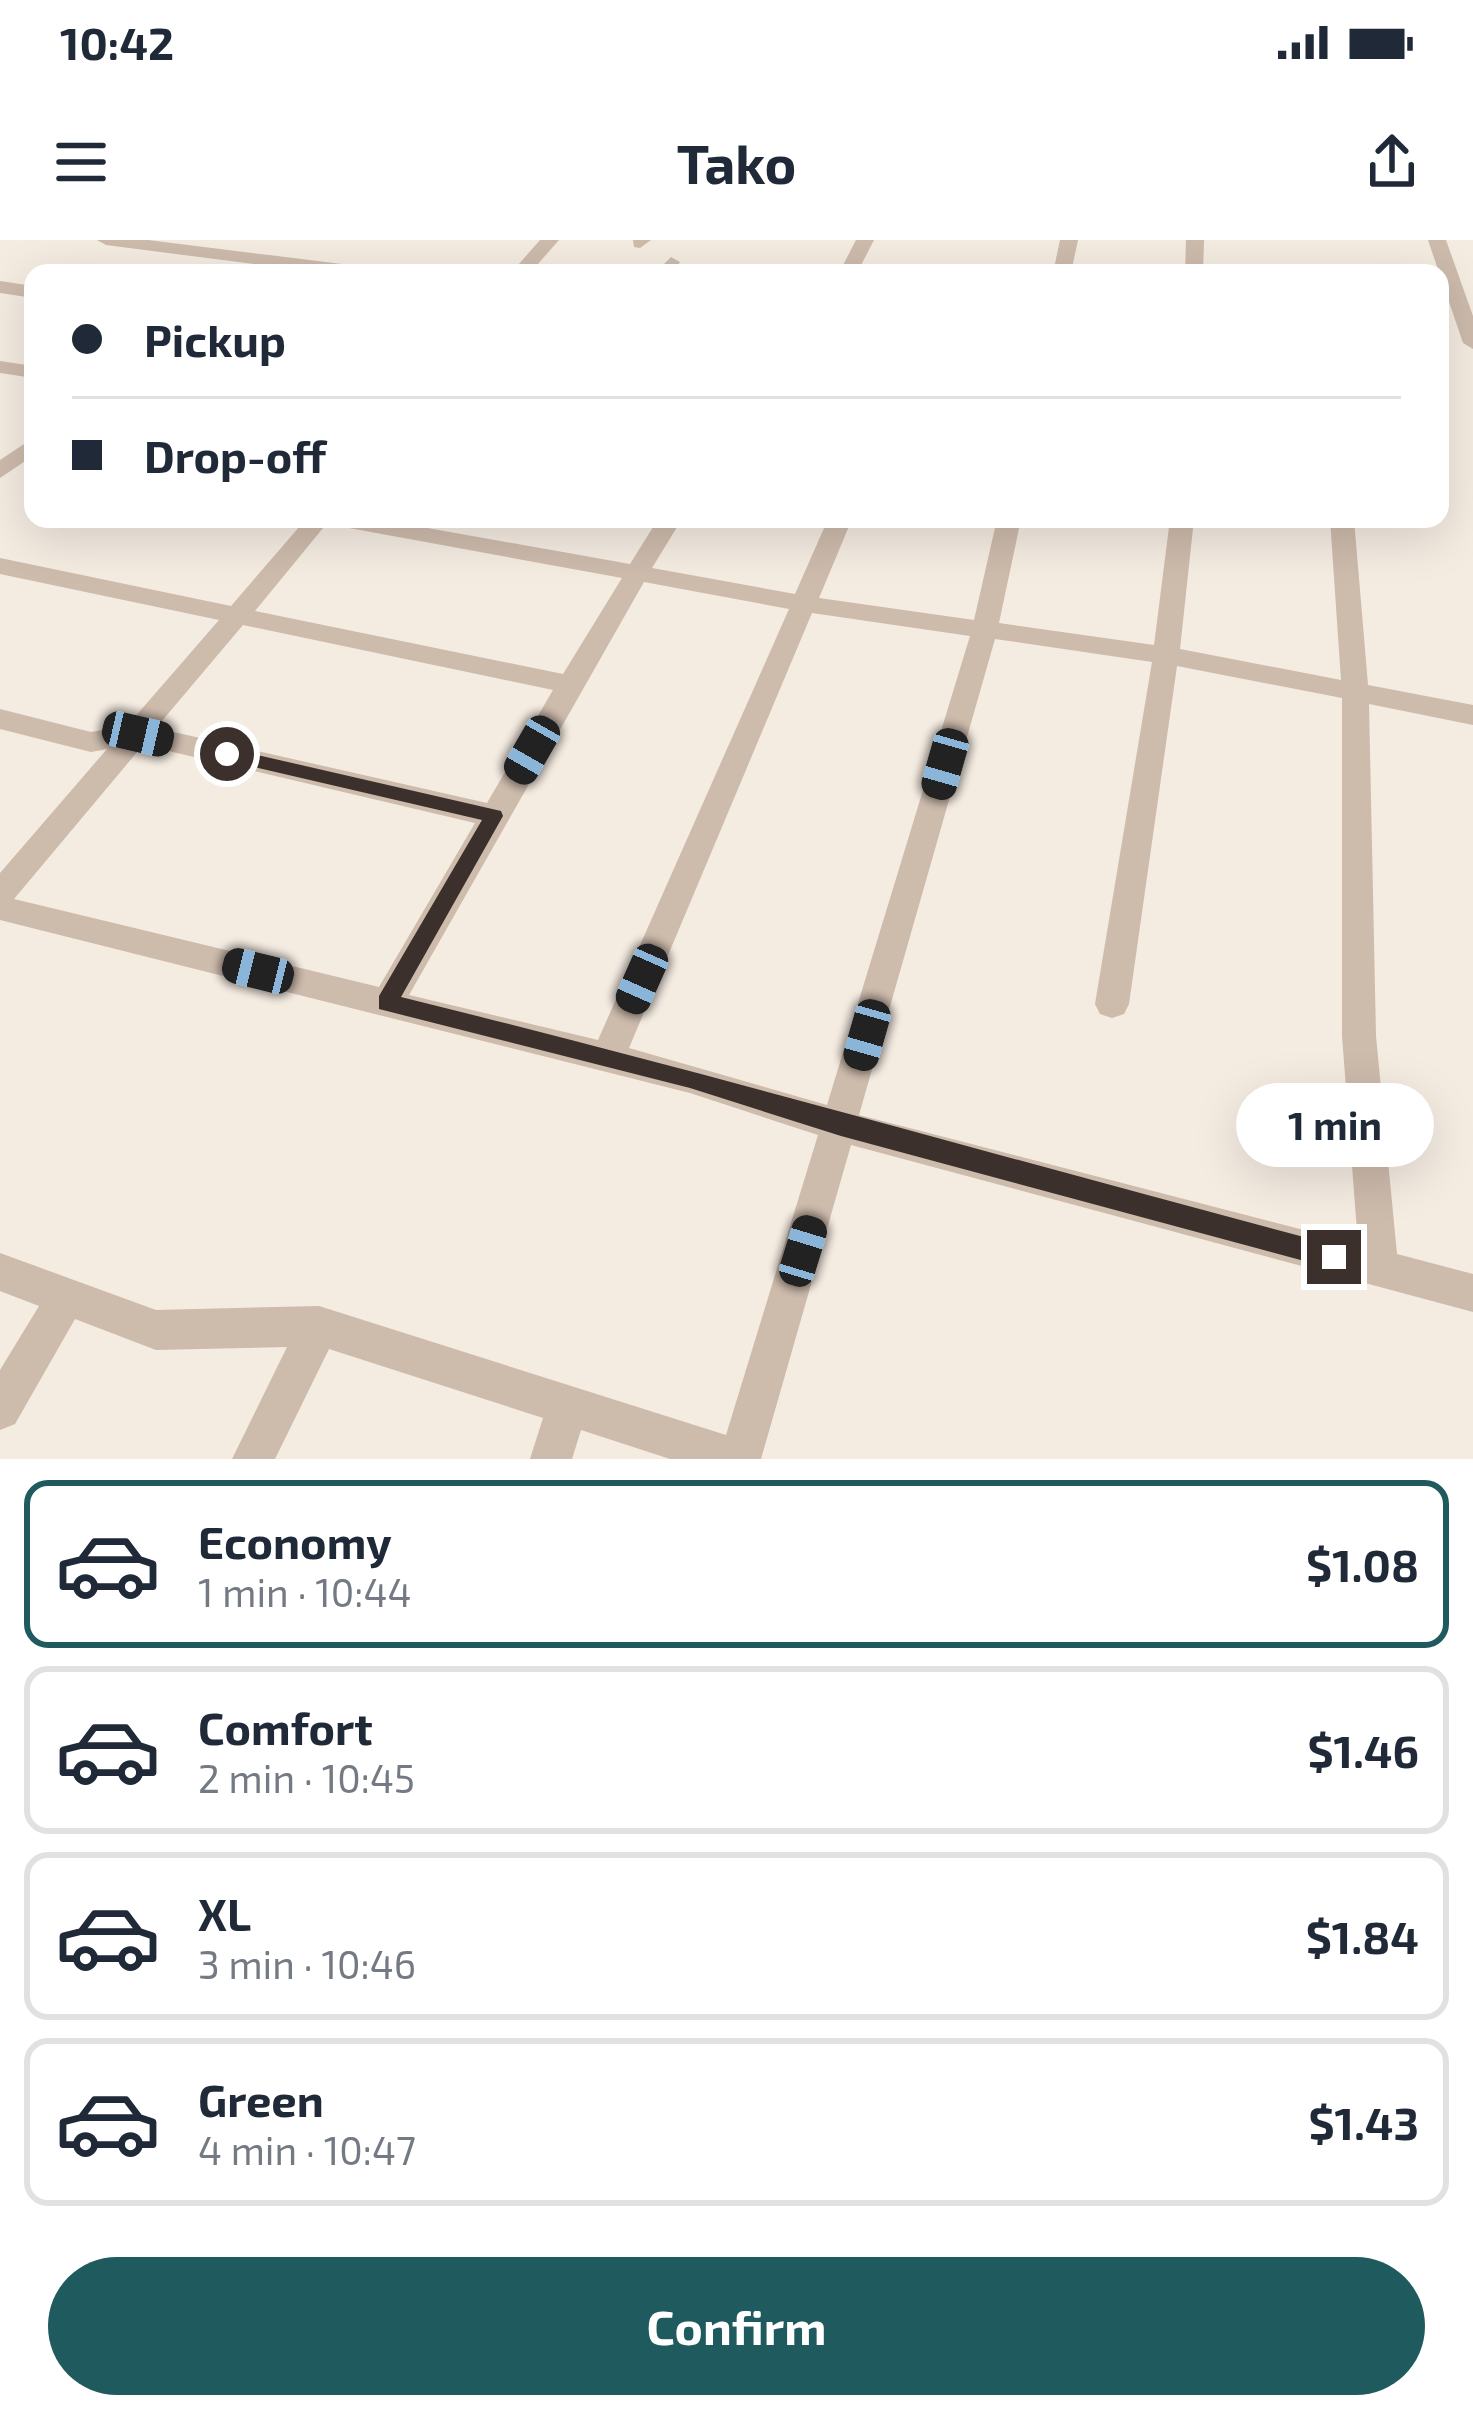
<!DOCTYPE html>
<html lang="en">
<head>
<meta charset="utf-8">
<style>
	body { margin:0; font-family:"Exo 2",sans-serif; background:#f2f2f3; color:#1f2937; height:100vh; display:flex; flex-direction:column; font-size:45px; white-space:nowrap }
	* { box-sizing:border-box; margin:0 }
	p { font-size:39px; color:#747a83 }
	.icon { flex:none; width:66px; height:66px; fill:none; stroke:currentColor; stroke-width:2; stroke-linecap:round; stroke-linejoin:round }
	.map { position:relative; height:1219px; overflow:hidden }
	.drawer { display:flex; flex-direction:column; background:#fff; flex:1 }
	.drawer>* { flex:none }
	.hud { position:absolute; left:24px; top:24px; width:1425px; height:264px; border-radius:24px; box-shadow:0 12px 48px #0002; display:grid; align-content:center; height:264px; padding:0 48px; background:#fff }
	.end { position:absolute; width:54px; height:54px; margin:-27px; border:15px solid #3b302b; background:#fff; box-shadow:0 0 0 6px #fff }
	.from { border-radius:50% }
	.bubble { position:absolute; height:84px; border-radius:42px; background:#fff; box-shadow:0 12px 48px #0002; font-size:39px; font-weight:700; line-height:84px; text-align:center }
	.car { position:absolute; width:36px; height:72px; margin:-36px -18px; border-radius:15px; box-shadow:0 0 9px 3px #0007; background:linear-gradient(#222 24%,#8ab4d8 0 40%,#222 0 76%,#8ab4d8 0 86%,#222 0) }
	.hud b { display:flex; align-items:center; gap:42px; height:114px; font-size:45px }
	.hud b+b { border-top:3px solid #e0e1e3 }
	.hud i { width:30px; height:30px; background:#1f2937 }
	ul { padding:21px 0 0; list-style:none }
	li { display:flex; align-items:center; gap:36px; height:168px; margin:0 24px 18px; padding:0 24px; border:6px solid #e0e1e3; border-radius:24px }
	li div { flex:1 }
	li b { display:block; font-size:45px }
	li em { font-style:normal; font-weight:700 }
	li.on { border-color:#1f5a5e }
	li>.icon { width:108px; height:108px; stroke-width:1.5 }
	.action { display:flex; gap:24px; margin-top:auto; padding:24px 48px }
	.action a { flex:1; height:138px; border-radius:72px; background:#1f5a5e; color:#fff; font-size:48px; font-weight:700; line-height:138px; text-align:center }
	.status { display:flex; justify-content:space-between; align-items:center; height:84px; padding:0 60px; background:#fff; direction:ltr }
	.status svg { height:33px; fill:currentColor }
	header { display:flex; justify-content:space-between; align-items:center; height:156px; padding:0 48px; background:#fff; font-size:54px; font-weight:700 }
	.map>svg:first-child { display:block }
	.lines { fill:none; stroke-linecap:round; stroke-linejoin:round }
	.minor { fill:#cdbbac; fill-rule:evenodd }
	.route { fill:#3b302b }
</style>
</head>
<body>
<div class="status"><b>10:42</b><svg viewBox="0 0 49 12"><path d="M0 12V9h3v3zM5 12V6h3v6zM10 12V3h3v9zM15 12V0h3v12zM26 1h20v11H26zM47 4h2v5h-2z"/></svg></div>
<header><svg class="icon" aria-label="menu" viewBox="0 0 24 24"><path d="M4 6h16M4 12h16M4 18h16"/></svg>Tako<svg class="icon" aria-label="share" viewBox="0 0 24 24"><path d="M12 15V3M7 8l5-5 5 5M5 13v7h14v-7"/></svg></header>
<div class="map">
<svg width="1473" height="1219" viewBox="0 0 1473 1219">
	<rect width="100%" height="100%" fill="#f4ebe1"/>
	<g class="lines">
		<path class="minor" d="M97,0H148L366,27L375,33H323L106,5Z
			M540,0H559L530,33H511Z
			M633,0H651L640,8L634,7Z
			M856,0H874L857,33H839Z
			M1060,0H1078L1071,33H1053Z
			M1186,0H1204L1203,33H1185Z
			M1428,0H1446L1473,76V109L1463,103Z
			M671,17L680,22L673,33H655Z
			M0,41L33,46V58L0,53Z
			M0,121L33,126V138L0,133Z
			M33,198V216L0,238V220Z
			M306,279H377L630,324L658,279H682L652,328L795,354L828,279H852L819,358L974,380L997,279H1021L999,383L1154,405L1170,279H1194L1180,409L1341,440L1330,279H1354L1368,445L1473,465V485L1369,464L1376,796L1397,1014L1473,1034V1072L851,905L761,1219H670L581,1190L572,1219H530L543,1178L329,1109L275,1219H232L287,1107L156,1110L75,1079L15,1184L0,1190V1130L39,1066L0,1051V1013L156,1070L319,1066L726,1195L818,895L690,853L0,680V633L107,509L91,512L0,489V469L91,492L127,486L219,380L0,334V318L231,366ZM328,282L338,286L622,338L563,434L255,371ZM644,342L789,369L598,800L409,755ZM812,373L970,396L827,865L629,808ZM243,385L553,450L487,563L156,488ZM995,399L1152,422L1095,764L1100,774L1112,778L1124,774L1129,764L1177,426L1342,458V796L1358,1004L859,875ZM143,505L475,583L379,747L14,659Z"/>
	</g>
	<path class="route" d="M227,508L501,571L503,576L401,757C714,834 1023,923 1334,1005L1347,1017L1343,1025L1334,1029L841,896L690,848L379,769V756L482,580L220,519V510Z"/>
</svg>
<i class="end from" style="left:227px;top:514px"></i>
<i class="end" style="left:1334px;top:1017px"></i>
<div class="bubble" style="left:1236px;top:843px;width:198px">1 min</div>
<i class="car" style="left:138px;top:494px;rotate:103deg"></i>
<i class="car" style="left:532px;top:510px;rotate:210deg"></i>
<i class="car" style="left:945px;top:524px;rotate:196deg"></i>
<i class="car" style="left:258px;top:731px;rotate:284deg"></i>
<i class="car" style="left:642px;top:739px;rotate:204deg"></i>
<i class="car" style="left:867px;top:795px;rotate:196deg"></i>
<i class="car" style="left:803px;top:1011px;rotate:17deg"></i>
<div class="hud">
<b><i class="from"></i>Pickup</b>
<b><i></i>Drop-off</b>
</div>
</div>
<section class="drawer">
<ul>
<li class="on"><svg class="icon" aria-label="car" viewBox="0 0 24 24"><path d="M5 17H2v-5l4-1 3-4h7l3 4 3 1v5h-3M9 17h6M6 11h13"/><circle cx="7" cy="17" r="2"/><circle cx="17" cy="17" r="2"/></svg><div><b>Economy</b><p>1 min · 10:44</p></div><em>$1.08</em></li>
<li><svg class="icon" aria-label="car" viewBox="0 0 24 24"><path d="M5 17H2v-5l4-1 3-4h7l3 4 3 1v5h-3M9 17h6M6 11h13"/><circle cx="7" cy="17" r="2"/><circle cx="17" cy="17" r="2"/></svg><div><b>Comfort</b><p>2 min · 10:45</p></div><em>$1.46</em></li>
<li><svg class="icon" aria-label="car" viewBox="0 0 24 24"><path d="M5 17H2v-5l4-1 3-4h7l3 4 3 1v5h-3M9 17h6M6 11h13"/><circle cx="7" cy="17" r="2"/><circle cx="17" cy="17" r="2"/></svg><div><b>XL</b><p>3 min · 10:46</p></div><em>$1.84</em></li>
<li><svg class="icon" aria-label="car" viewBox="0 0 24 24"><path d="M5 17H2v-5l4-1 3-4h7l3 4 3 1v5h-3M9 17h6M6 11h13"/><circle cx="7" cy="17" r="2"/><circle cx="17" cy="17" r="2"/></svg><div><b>Green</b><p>4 min · 10:47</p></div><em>$1.43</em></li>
</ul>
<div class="action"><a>Confirm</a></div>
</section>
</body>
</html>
